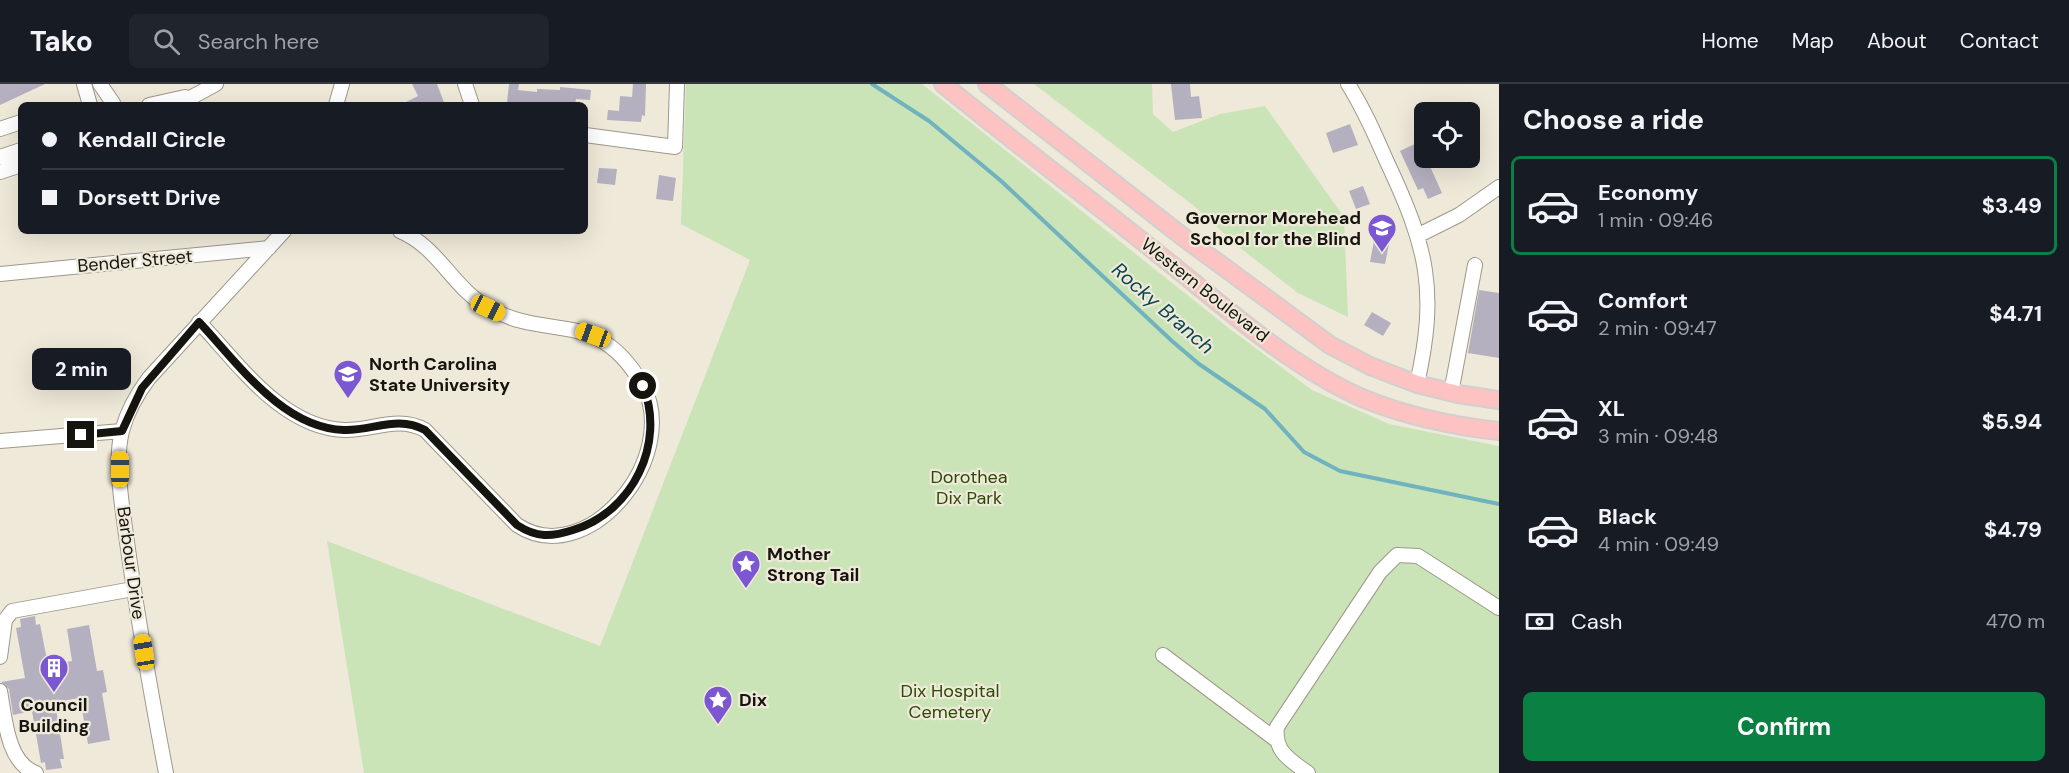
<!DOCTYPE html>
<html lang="en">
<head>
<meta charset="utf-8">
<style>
	body { margin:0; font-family:"DM Sans",sans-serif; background:#20242c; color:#f1f3f6; height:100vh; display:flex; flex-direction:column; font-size:22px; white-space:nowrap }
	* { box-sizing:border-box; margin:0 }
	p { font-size:20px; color:#9ea1a6 }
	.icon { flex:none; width:33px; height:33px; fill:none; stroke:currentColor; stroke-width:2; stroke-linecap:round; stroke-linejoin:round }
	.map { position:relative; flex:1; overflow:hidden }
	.side { display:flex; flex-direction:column; background:#171b24; width:570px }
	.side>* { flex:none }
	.guide { position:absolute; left:18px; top:18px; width:570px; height:132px; border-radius:9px; box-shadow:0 6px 24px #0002; display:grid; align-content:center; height:132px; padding:0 24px; background:#171b24 }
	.controls { position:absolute; left:1414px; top:18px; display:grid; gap:12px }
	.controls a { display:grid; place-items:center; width:66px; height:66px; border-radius:9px; background:#171b24; box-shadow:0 6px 24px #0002; font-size:30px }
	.end { position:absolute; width:27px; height:27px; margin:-14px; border:8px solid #16140f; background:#fff; box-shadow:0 0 0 3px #fff }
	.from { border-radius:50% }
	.bubble { position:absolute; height:42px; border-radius:9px; background:#171b24; box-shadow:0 6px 24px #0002; font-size:20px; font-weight:700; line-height:42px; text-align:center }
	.car { position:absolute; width:18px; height:36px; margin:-18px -9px; border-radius:8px; box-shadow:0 0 4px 2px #0007; background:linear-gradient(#f5c518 24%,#345 0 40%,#f5c518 0 76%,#345 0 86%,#f5c518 0) }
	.guide b { display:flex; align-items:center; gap:21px; height:57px; font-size:22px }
	.guide b+b { border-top:2px solid #363941 }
	.guide i { width:15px; height:15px; background:#f1f3f6 }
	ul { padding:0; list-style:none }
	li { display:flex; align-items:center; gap:18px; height:99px; margin:0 12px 9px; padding:0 12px; border:3px solid transparent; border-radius:9px }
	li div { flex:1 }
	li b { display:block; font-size:22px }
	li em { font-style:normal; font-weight:700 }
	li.active { border-color:#0b8043 }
	li>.icon { width:54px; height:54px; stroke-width:1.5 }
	h2 { padding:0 24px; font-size:27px; line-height:72px }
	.pay { display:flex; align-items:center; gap:15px; height:66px; padding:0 24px; font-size:22px }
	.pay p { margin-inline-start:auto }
	.action { display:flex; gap:12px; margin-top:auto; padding:12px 24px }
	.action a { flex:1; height:69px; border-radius:9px; background:#0b8043; color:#fff; font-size:24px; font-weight:700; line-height:69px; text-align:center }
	header { display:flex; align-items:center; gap:36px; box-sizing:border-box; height:84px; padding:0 30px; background:#171b24; border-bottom:2px solid #363941 }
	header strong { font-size:28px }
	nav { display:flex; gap:33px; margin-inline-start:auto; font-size:21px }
	.search { width:420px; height:54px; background:#20242c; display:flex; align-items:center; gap:15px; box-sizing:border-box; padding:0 21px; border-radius:9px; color:#9ea1a6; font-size:22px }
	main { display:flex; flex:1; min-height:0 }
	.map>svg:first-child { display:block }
	.green { fill:#cae4b8 }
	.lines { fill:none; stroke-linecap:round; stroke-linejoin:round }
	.stream { stroke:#70b2be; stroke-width:4 }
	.building { fill:#b5b0bf }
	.minor-casing { stroke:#9e988a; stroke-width:16 }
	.major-casing { stroke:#d0d0cf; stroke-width:20 }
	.minor { stroke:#fff; stroke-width:14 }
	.major { stroke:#fcc3c2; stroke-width:16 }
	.route { stroke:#16140f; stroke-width:8 }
	.labels { text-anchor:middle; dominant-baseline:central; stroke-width:4.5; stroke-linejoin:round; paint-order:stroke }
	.poi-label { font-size:18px; font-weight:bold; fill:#16140f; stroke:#efe9d9; text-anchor:start }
	.street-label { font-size:18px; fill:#16140f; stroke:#efe9d9 }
	.park-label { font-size:18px; fill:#2a4a05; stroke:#efe9d9 }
	.water-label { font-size:20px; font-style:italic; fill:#07464f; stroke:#efe9d9 }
</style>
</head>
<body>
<header>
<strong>Tako</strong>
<div class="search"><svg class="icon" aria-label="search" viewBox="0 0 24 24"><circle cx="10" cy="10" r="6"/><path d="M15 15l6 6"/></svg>Search here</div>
<nav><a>Home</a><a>Map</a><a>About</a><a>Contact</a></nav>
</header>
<main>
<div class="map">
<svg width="1499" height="689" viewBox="0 0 1499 689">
	<rect width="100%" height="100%" fill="#efe9d9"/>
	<path class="green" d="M686,0H922L1230,245L1312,306L1389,340L1499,362V689H364L327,457L600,562L750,176L681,140Z
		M1034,0H1152L1153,30L1173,48L1220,30L1265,22L1344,133L1348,233L1298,209L1239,163L1194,122Z"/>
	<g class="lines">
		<path class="stream" d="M872,0L929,37L1000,96L1172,257L1199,280L1265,325L1304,368L1340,387L1499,420"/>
	</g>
	<path class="building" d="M0,0H45L0,21Z
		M412,0H437L445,21H400L418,12Z
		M509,0H519L518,6L537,8V5L560,6V3L591,6L590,16L576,15L575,21H512V18H507Z
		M633,0H646L645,32L642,31L641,38L607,36L608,26L619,27L620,12L632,13Z
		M1171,0H1190L1191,13L1199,12L1202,34L1175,36Z
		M1350,40L1358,61L1333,69L1326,49Z
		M1419,58L1442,109L1428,115L1423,104L1418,106L1400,67Z
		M599,84L617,85L615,101L597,99Z
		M659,91L676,94L673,117L656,115Z
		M1363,102L1370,120L1356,125L1349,107Z
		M1374,157L1389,160L1385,180L1370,178Z
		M1479,206L1499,209V274L1468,269Z
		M1372,228L1391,239L1383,252L1364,241Z
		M35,532L36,541L40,540L48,581L72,577L67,545L89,541L97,587L103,586L107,608L102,609L110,656L88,660L80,614L55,618L64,675H60L62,684L46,686L45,678L41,679L32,627L13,631L9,605L1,598L25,594L16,544L21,543L20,535Z"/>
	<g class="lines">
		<g class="minor-casing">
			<path id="minor" d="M84,0L90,21
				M100,0L113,19
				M465,0L472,21
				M1348,0C1364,25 1375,51 1387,78C1427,163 1438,206 1417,300
				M149,21L185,13
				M177,21L216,0
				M336,21L342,0
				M0,45L21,38
				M585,51L675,63L677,0
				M0,73L21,66
				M0,88L21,81
				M1419,151L1459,131L1499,103
				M0,190L269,164
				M199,238C237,278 282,344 344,346C373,347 397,331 425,346L517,441C588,488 683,371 642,300C597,223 550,258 489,224C453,205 439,163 400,147
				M1451,309L1475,181
				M0,357L122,347
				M1163,571L1275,655
				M0,573L5,536L12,527L133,505
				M0,607C5,634 7,679 36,689
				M166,689C151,610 137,531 126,451C122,419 114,379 122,347C127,328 137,310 149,294L284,147
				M1308,689C1290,676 1274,668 1277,643L1380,488L1397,471L1418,472L1499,524"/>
		</g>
		<g class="major-casing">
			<path id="major" d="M943,0C1010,55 1079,107 1147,161C1215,214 1283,279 1362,314C1406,332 1452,342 1499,347
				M987,0L1187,156L1330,261L1370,282L1417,300L1458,310L1499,316"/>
		</g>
		<use href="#minor" class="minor"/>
		<use href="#major" class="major"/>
	</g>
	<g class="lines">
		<path class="route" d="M81,351L122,347L142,304L199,238C237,278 282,344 344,346C373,347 397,331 425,346L517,441C537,454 551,453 573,446C633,428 666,359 643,302"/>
	</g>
	<defs>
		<g id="school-pin" transform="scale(1.5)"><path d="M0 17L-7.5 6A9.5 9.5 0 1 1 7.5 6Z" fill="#7b57d1" stroke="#efe9d9"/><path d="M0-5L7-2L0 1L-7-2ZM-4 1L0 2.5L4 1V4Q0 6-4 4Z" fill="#fff"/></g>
		<g id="university-pin" transform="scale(1.5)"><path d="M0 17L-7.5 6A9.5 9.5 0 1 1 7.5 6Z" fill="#7b57d1" stroke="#efe9d9"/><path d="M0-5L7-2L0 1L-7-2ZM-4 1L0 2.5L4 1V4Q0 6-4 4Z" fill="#fff"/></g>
		<g id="sight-pin" transform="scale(1.5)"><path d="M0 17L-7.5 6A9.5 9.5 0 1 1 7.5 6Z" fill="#7b57d1" stroke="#efe9d9"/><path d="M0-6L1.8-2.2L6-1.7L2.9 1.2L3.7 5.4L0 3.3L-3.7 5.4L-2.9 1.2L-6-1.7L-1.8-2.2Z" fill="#fff"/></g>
		<g id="building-pin" transform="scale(1.5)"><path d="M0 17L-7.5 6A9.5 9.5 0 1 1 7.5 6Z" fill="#7b57d1" stroke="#efe9d9"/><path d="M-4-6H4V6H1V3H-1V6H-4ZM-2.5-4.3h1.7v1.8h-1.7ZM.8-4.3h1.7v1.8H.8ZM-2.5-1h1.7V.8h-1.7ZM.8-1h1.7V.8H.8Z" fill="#fff"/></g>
	</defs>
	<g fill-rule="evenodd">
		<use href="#school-pin" x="1382" y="144"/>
		<use href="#university-pin" x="348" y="290"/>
		<use href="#sight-pin" x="746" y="480"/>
		<use href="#building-pin" x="54" y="584"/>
		<use href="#sight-pin" x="718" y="616"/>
	</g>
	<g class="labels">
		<g class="poi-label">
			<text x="1361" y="134" text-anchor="end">Governor Morehead<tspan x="1361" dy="21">School for the Blind</tspan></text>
			<text x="369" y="280">North Carolina<tspan x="369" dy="21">State University</tspan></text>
			<text x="767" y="470">Mother<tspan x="767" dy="21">Strong Tail</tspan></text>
			<text x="739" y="616">Dix</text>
			<text x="54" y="621" text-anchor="middle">Council<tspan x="54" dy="21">Building</tspan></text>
		</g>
		<g class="street-label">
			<text transform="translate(135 177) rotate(-5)">Bender Street</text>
			<text transform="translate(1205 206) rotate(38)">Western Boulevard</text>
			<text transform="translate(131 479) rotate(82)">Barbour Drive</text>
		</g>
		<g class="park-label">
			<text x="969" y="393">Dorothea<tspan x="969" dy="21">Dix Park</tspan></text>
			<text x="950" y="607">Dix Hospital<tspan x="950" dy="21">Cemetery</tspan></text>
		</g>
		<g class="water-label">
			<text transform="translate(1163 224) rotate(41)">Rocky Branch</text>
		</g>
	</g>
</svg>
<div class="controls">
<a><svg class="icon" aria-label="locate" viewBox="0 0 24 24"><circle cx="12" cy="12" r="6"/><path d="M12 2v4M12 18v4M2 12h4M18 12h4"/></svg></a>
</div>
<i class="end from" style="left:643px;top:302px"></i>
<i class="end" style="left:81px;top:351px"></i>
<div class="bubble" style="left:32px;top:264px;width:99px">2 min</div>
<i class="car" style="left:488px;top:224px;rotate:116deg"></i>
<i class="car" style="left:593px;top:251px;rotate:290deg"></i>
<i class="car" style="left:120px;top:385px;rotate:0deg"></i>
<i class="car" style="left:144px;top:568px;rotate:351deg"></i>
<div class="guide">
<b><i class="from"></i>Kendall Circle</b>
<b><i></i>Dorsett Drive</b>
</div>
</div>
<section class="side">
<h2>Choose a ride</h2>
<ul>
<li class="active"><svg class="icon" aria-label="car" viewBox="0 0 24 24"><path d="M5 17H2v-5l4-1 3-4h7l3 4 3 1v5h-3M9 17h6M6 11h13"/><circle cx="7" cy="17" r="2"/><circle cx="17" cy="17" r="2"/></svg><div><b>Economy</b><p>1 min · 09:46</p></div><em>$3.49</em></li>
<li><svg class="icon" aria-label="car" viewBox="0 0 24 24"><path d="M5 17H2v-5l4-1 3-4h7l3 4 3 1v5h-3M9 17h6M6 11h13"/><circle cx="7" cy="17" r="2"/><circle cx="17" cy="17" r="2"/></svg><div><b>Comfort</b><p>2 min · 09:47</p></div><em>$4.71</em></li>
<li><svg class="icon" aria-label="car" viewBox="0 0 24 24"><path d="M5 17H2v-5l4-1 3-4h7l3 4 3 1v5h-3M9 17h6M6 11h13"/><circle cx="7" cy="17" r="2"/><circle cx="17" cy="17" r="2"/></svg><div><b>XL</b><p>3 min · 09:48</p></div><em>$5.94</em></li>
<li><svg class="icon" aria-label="car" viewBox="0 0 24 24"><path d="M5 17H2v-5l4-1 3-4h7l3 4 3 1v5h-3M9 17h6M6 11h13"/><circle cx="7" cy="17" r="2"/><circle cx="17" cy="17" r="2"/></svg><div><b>Black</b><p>4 min · 09:49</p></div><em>$4.79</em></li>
</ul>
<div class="pay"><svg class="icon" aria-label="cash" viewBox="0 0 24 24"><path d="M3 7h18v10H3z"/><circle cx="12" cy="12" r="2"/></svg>Cash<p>470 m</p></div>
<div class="action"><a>Confirm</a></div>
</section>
</main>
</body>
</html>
